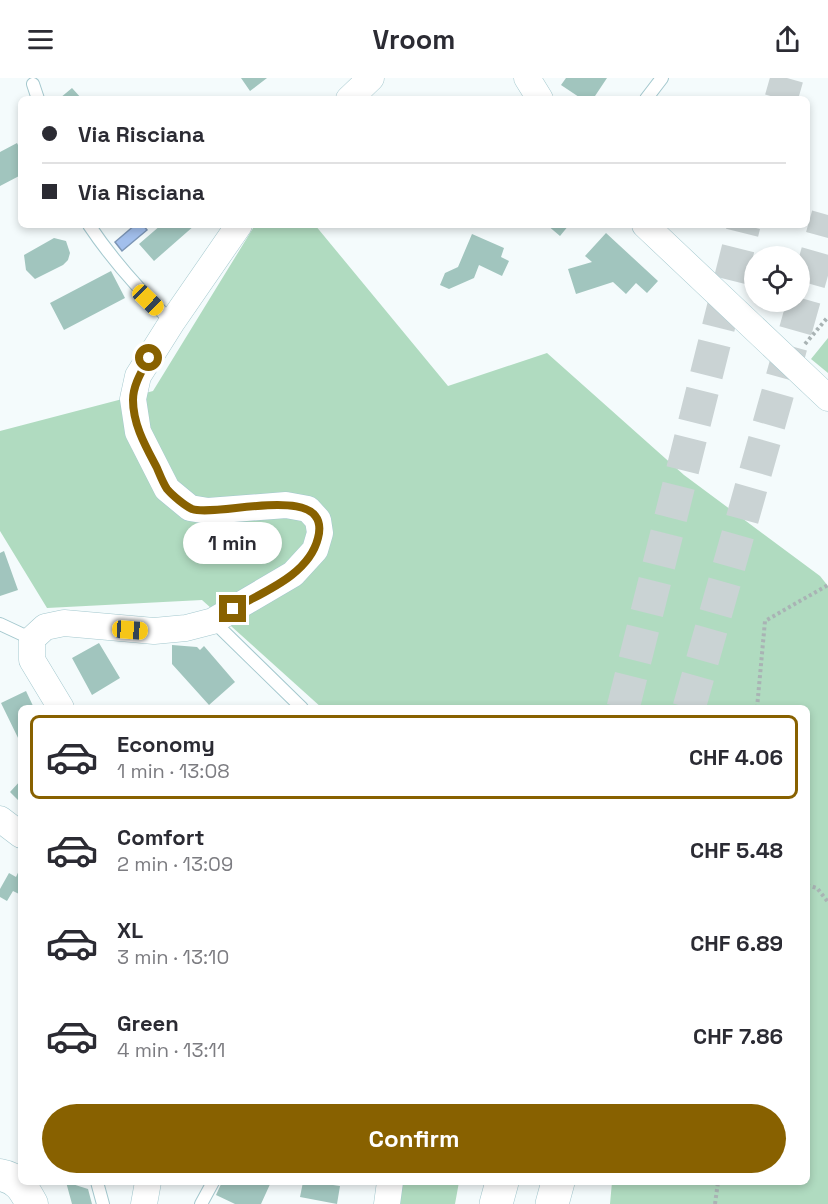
<!DOCTYPE html>
<html lang="en">
<head>
<meta charset="utf-8">
<style>
	body { margin:0; font-family:"Space Grotesk",sans-serif; background:#f2f2f3; color:#2b2b33; height:100vh; display:flex; flex-direction:column; font-size:22px; white-space:nowrap }
	* { box-sizing:border-box; margin:0 }
	p { font-size:20px; color:#7c7c81 }
	.icon { flex:none; width:33px; height:33px; fill:none; stroke:currentColor; stroke-width:2; stroke-linecap:round; stroke-linejoin:round }
	.map { position:relative; flex:1; overflow:hidden }
	.sheet { position:absolute; left:18px; top:627px; width:792px; height:480px; display:flex; flex-direction:column; background:#fff; border-radius:9px; box-shadow:0 3px 9px #0003 }
	.sheet>* { flex:none }
	.banner { position:absolute; left:18px; top:18px; width:792px; height:132px; border-radius:9px; box-shadow:0 3px 9px #0003; display:grid; align-content:center; height:132px; padding:0 24px; background:#fff }
	.tools { position:absolute; left:744px; top:168px; display:grid; gap:12px }
	.tools a { display:grid; place-items:center; width:66px; height:66px; border-radius:50%; background:#fff; box-shadow:0 3px 9px #0003; font-size:30px }
	.end { position:absolute; width:27px; height:27px; margin:-14px; border:8px solid #886100; background:#fff; box-shadow:0 0 0 3px #fff }
	.from { border-radius:50% }
	.bubble { position:absolute; height:42px; border-radius:21px; background:#fff; box-shadow:0 3px 9px #0003; font-size:20px; font-weight:600; line-height:42px; text-align:center }
	.car { position:absolute; width:18px; height:36px; margin:-18px -9px; border-radius:8px; box-shadow:0 0 4px 2px #0007; background:linear-gradient(#f5c518 24%,#345 0 40%,#f5c518 0 76%,#345 0 86%,#f5c518 0) }
	.banner b { display:flex; align-items:center; gap:21px; height:57px; font-size:22px }
	.banner b+b { border-top:2px solid #e1e1e2 }
	.banner i { width:15px; height:15px; background:#2b2b33 }
	ul { padding:10px 0 0; list-style:none }
	li { display:flex; align-items:center; gap:18px; height:84px; margin:0 12px 9px; padding:0 12px; border:3px solid transparent; border-radius:9px }
	li div { flex:1 }
	li b { display:block; font-size:22px }
	li em { font-style:normal; font-weight:600 }
	li.active { border-color:#886100 }
	li>.icon { width:54px; height:54px; stroke-width:1.5 }
	.button { display:flex; gap:12px; margin-top:auto; padding:12px 24px }
	.button a { flex:1; height:69px; border-radius:36px; background:#886100; color:#fff; font-size:24px; font-weight:600; line-height:69px; text-align:center }
	header { display:flex; justify-content:space-between; align-items:center; height:78px; padding:0 24px; background:#fff; font-size:27px; font-weight:600 }
	.map>svg:first-child { display:block }
	.green { fill:#b0dbc0 }
	.water { fill:#a2bfec; stroke:#7c95b5; stroke-width:1.5 }
	.building { fill:#a1c5be }
	.lines { fill:none; stroke-linecap:round; stroke-linejoin:round }
	.motorway-tunnel { stroke:#cad3d4; stroke-width:33; stroke-dasharray:33 16; stroke-linecap:butt }
	.service-casing { stroke:#a4c8ce; stroke-width:14 }
	.minor-casing { stroke:#a4c8ce; stroke-width:27 }
	.tertiary-casing { stroke:#a4c8ce; stroke-width:33 }
	.motorway-casing { stroke:#a4c8ce; stroke-width:34 }
	.path { stroke:#a9b3b4; stroke-width:4; stroke-dasharray:3 3; stroke-linecap:butt }
	.service { stroke:#fff; stroke-width:12 }
	.minor { stroke:#fff; stroke-width:26 }
	.tertiary { stroke:#fff; stroke-width:32 }
	.motorway { stroke:#fff; stroke-width:33 }
	.route { stroke:#886100; stroke-width:8 }
</style>
</head>
<body>
<header><svg class="icon" aria-label="menu" viewBox="0 0 24 24"><path d="M4 6h16M4 12h16M4 18h16"/></svg>Vroom<svg class="icon" aria-label="share" viewBox="0 0 24 24"><path d="M12 15V3M7 8l5-5 5 5M5 13v7h14v-7"/></svg></header>
<div class="map">
<svg width="828" height="1126" viewBox="0 0 828 1126">
	<rect width="100%" height="100%" fill="#f4fbfc"/>
	<path class="green" d="M255,147H315L448,308L547,275L684,397L820,498L828,508V1126H610L612,1104H807V630H322L202,522L47,530L0,453V353L153,313Z
		M828,260V295L811,281Z
		M400,1104H459L455,1126H397Z"/>
	<path class="water" d="M135,147H143L147,152L122,173L115,164Z"/>
	<path class="building" d="M241,0H267L250,13Z
		M566,0H607L593,21H582L561,7Z
		M72,10L82,21H61L60,20Z
		M17,65L21,73V97L0,108V74Z
		M161,147H195L154,183L139,166Z
		M547,147H569L560,158Z
		M606,155L658,203L647,215L636,205L626,216L613,204L576,216L568,191L592,184L585,178Z
		M472,156L504,170L501,179L509,183L502,198L479,187L474,200L449,211L440,207L445,195L458,189Z
		M54,160L66,163L70,175L68,182L63,187L35,201L26,192L24,177Z
		M111,193L125,220L64,252L50,225Z
		M4,473L18,512L0,518V475Z
		M99,565L120,600L92,617L72,580Z
		M172,567L197,569L200,572L204,568L235,604L209,627L172,586Z
		M26,613L34,630H21V666L1,625Z
		M21,702V725L10,714Z
		M21,788V817L13,813L7,823L0,819V811L9,795L16,799Z
		M66,1104L88,1111L92,1126H72Z
		M222,1104H271L261,1126H235L216,1117Z
		M303,1104H334L333,1107L340,1108L337,1126L300,1119Z"/>
	<g class="lines">
		<path class="motorway-tunnel" d="M781,21L787,0
			M623,630L744,147
			M689,630L828,137"/>
		<g class="service-casing">
			<path id="service" d="M33,6L38,21
				M646,21L662,0
				M89,147C113,183 141,214 172,244
				M213,543L302,630
				M0,546L32,561
				M97,1104L103,1126
				M201,1126L213,1104"/>
		</g>
		<g class="minor-casing">
			<path id="minor" d="M527,0L540,21
				M349,21L371,0
				M645,147L828,320
				M61,630L32,582V561L45,549L64,545L154,553L186,550L213,543L293,496L315,472L320,455L318,442L308,431L286,427L208,433L190,430L167,411L138,354L133,321L138,298L172,244L239,147
				M0,741L21,757
				M144,1126L148,1104
				M387,1126L390,1104"/>
		</g>
		<g class="tertiary-casing">
			<path id="tertiary" d="M0,1097C18,1100 24,1111 32,1126"/>
		</g>
		<g class="motorway-casing">
			<path id="motorway" d="M496,1126L502,1104
				M552,1126L558,1104"/>
		</g>
		<path class="path" d="M805,266L828,239
			M757,630L765,543L828,507
			M807,807L817,810L828,824
			M715,1126L718,1104"/>
		<use href="#service" class="service"/>
		<use href="#minor" class="minor"/>
		<use href="#tertiary" class="tertiary"/>
		<use href="#motorway" class="motorway"/>
	</g>
	<g class="lines">
		<path class="route" d="M149,280C142,293 133,307 133,322C133,347 146,369 157,390C160,397 163,405 167,411C172,417 185,428 192,431C218,440 333,402 318,460C309,497 263,514 233,531"/>
	</g>
</svg>
<div class="tools">
<a><svg class="icon" aria-label="locate" viewBox="0 0 24 24"><circle cx="12" cy="12" r="6"/><path d="M12 2v4M12 18v4M2 12h4M18 12h4"/></svg></a>
</div>
<i class="end from" style="left:149px;top:280px"></i>
<i class="end" style="left:233px;top:531px"></i>
<div class="bubble" style="left:183px;top:444px;width:99px">1 min</div>
<i class="car" style="left:148px;top:222px;rotate:134deg"></i>
<i class="car" style="left:130px;top:552px;rotate:94deg"></i>
<div class="banner">
<b><i class="from"></i>Via Risciana</b>
<b><i></i>Via Risciana</b>
</div>
<section class="sheet">
<ul>
<li class="active"><svg class="icon" aria-label="car" viewBox="0 0 24 24"><path d="M5 17H2v-5l4-1 3-4h7l3 4 3 1v5h-3M9 17h6M6 11h13"/><circle cx="7" cy="17" r="2"/><circle cx="17" cy="17" r="2"/></svg><div><b>Economy</b><p>1 min · 13:08</p></div><em>CHF 4.06</em></li>
<li><svg class="icon" aria-label="car" viewBox="0 0 24 24"><path d="M5 17H2v-5l4-1 3-4h7l3 4 3 1v5h-3M9 17h6M6 11h13"/><circle cx="7" cy="17" r="2"/><circle cx="17" cy="17" r="2"/></svg><div><b>Comfort</b><p>2 min · 13:09</p></div><em>CHF 5.48</em></li>
<li><svg class="icon" aria-label="car" viewBox="0 0 24 24"><path d="M5 17H2v-5l4-1 3-4h7l3 4 3 1v5h-3M9 17h6M6 11h13"/><circle cx="7" cy="17" r="2"/><circle cx="17" cy="17" r="2"/></svg><div><b>XL</b><p>3 min · 13:10</p></div><em>CHF 6.89</em></li>
<li><svg class="icon" aria-label="car" viewBox="0 0 24 24"><path d="M5 17H2v-5l4-1 3-4h7l3 4 3 1v5h-3M9 17h6M6 11h13"/><circle cx="7" cy="17" r="2"/><circle cx="17" cy="17" r="2"/></svg><div><b>Green</b><p>4 min · 13:11</p></div><em>CHF 7.86</em></li>
</ul>
<div class="button"><a>Confirm</a></div>
</section>
</div>
</body>
</html>
